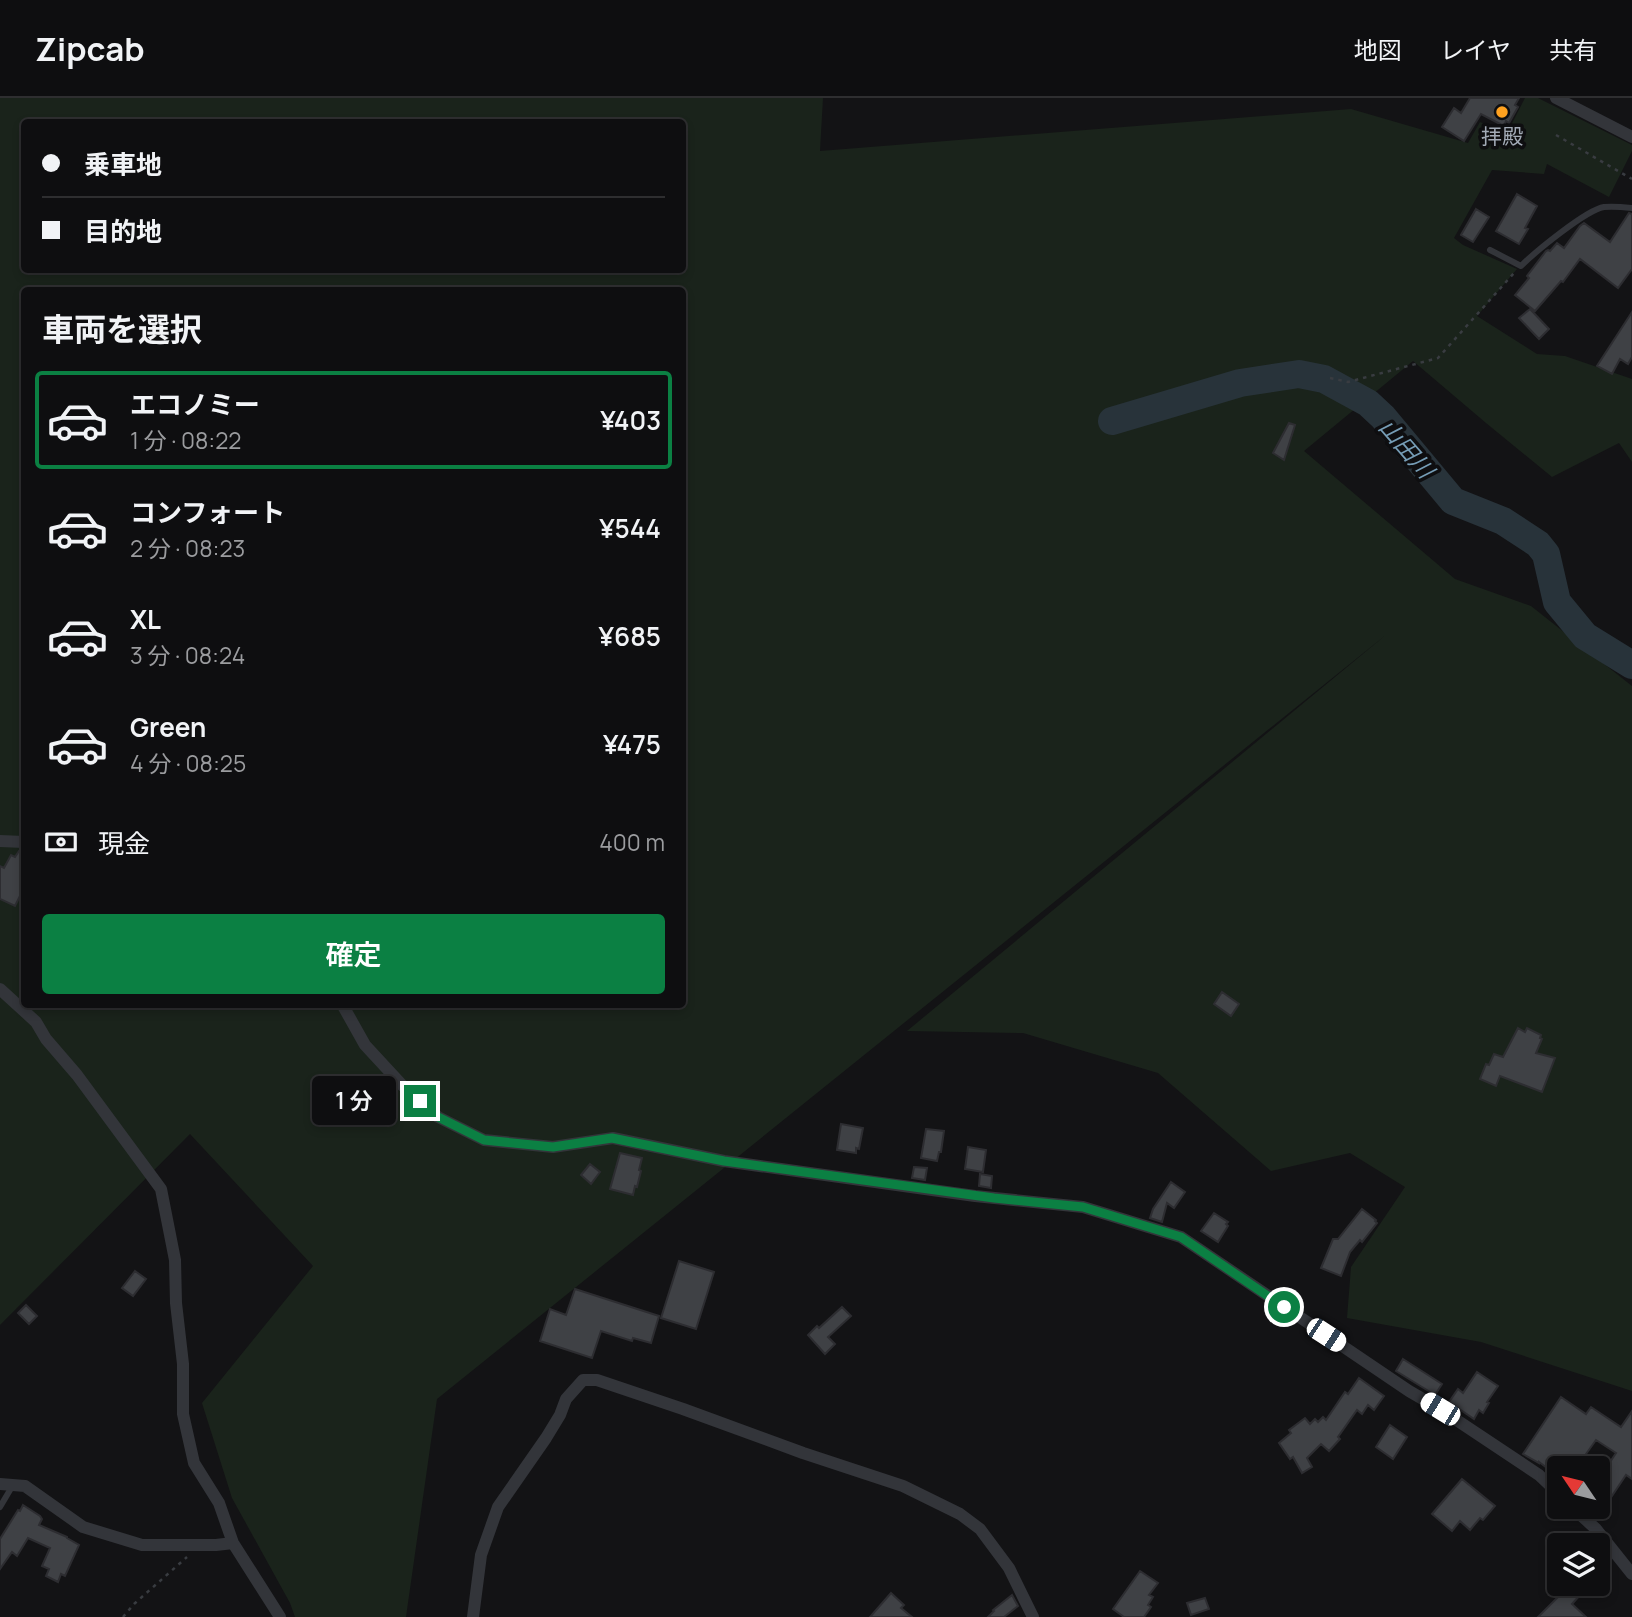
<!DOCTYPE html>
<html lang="ja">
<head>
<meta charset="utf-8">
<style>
	body { margin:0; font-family:Manrope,"Noto Sans JP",sans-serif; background:#1c1c1e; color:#f1f3f6; height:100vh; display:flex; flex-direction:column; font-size:26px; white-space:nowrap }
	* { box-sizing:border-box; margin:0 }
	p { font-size:23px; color:#9b9c9f }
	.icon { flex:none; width:38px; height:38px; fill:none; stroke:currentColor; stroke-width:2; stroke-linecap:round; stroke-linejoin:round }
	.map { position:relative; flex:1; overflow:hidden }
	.side { position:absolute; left:21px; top:189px; width:665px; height:721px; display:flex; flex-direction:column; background:#0e0e10; border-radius:7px; box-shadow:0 4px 10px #0003,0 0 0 2px #2e2e30 }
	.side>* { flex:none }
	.hud { position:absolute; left:21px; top:21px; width:665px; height:154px; border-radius:7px; box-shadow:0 4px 10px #0003,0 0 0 2px #2e2e30; display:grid; align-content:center; height:154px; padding:0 21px; background:#0e0e10 }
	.needle { width:46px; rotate:305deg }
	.controls { position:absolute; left:1547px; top:1358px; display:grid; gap:14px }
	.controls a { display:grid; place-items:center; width:63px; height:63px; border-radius:7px; background:#0e0e10; box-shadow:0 4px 10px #0003,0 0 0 2px #2e2e30; font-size:35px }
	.end { position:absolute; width:32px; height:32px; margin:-16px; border:9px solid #0b8043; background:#fff; box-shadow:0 0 0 4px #fff }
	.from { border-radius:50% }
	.bubble { position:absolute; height:49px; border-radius:7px; background:#0e0e10; box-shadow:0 4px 10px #0003,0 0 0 2px #2e2e30; font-size:23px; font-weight:600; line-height:49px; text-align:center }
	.car { position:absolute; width:21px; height:42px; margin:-21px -10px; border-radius:9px; box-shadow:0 0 5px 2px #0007; background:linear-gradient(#fff 24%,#345 0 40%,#fff 0 76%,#345 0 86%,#fff 0) }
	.hud b { display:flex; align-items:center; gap:24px; height:66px; font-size:26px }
	.hud b+b { border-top:2px solid #2e2e30 }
	.hud i { width:18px; height:18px; background:#f1f3f6 }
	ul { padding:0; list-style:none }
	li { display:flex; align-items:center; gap:21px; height:98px; margin:0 14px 10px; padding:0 7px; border:4px solid transparent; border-radius:7px }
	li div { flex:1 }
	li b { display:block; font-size:26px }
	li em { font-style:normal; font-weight:600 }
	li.current { border-color:#0b8043 }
	li>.icon { width:63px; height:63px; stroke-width:1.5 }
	h2 { padding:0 21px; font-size:32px; line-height:84px }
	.pay { display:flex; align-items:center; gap:18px; height:77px; padding:0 21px; font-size:26px }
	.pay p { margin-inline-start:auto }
	.button { display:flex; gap:14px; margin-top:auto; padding:14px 21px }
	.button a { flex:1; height:80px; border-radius:7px; background:#0b8043; color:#fff; font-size:28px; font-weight:600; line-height:80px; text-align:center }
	header { display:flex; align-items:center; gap:42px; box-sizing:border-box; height:98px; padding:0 35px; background:#0e0e10; border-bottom:2px solid #2e2e30 }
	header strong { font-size:33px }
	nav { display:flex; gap:38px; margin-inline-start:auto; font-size:24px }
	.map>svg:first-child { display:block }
	.green { fill:#1a231b; fill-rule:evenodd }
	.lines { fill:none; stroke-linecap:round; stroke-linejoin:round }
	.river { stroke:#28333a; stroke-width:28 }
	.building { fill:#3f4145; stroke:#2d2d31; stroke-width:2 }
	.path { stroke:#393c41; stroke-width:2.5; stroke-dasharray:3.5 5; stroke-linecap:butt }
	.service { stroke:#33353a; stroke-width:6 }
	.minor { stroke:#33353a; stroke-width:12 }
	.route { stroke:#0b8043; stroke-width:9 }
	.poi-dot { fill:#ffa220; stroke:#0e0e10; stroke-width:2.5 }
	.labels { text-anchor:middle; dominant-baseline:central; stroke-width:7; stroke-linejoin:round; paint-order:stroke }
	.poi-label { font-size:21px; fill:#a3abb7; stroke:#0e0e10 }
	.water-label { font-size:23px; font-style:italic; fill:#769db6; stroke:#0e0e10 }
</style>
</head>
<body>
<header>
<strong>Zipcab</strong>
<nav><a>地図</a><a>レイヤ</a><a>共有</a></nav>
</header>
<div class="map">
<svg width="1632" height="1519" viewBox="0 0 1632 1519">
	<rect width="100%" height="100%" fill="#131315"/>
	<path class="green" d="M0,0H823L820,53L1351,11L1468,45L1480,24L1507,35L1525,0H1538L1632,47V53L1609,99L1547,66L1544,76L1492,72L1454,140L1463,147L1517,171L1477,218L1537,256L1565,258L1632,281V364L1619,345L1552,379L1486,325L1413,263L1304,353L1455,481L1531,508L1632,588V1293L1481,1244L1347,1220L1351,1169L1405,1089L1350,1055L1271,1073L1158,975L1023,935L907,933L1387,536L437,1301L406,1519H295L290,1505L232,1400L202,1305L313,1168L190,1036L0,1227ZM24,24H682V172H24ZM24,192H682V906H24Z"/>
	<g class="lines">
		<path class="river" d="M1112,323L1240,285L1299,276L1324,281L1368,305L1383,319L1453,403L1503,423L1538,446L1546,456L1557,504L1585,538L1632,567"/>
	</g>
	<path class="building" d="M1470,0H1519L1515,7L1518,9L1509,25L1506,23L1504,28L1481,16L1464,43L1442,29L1454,10L1461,15Z
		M1517,96L1537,108L1525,130L1528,131L1519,146L1496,133Z
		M1476,111L1489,119L1473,144L1461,137Z
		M1629,115L1632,116V171L1618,190L1580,161L1563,184L1561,183L1535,213L1515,197L1529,180L1527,178L1546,153L1548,152L1550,153L1557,145L1564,150L1580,128L1584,125L1610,144Z
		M1530,211L1549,231L1539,241L1519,220Z
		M1632,214V259L1628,266L1620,261L1612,276L1597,268Z
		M1289,325L1295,327L1284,362L1273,355Z
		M19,753H24V790L15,808L0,801V768L4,770L11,757L15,759Z
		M1222,894L1239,906L1231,918L1214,906Z
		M1518,930L1525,934L1527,930L1541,937L1540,940L1542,941L1536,955L1555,960L1542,994L1500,978L1496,988L1480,981L1486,966L1489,967L1494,956L1503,959Z
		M841,1026L863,1030L859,1051L856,1050V1055L837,1052Z
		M926,1031L944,1033L941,1054H939L937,1063L921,1060Z
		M968,1049L986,1052L983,1074L965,1071Z
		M620,1055L642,1060L639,1072L641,1073L637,1089L635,1088L633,1097L610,1091Z
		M590,1066L600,1074L591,1086L581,1077Z
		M914,1069L927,1070L925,1082L912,1080Z
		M980,1076L992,1078L991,1090L979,1088Z
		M1171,1084L1185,1094L1174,1110L1167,1105L1162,1124L1150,1120L1153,1111Z
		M1362,1111L1376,1122L1375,1123L1377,1125L1362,1144L1360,1142L1350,1154L1341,1178L1321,1170L1333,1141H1338Z
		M1214,1115L1228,1124L1226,1126L1228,1128L1218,1144L1201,1133Z
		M679,1163L714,1174L696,1231L661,1220Z
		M135,1173L146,1181L133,1198L122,1190Z
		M575,1191L659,1218L651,1245L633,1240L632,1243L601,1233L592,1260L540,1243L550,1211L566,1217Z
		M26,1207L37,1218L29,1226L18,1215Z
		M842,1209L851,1218L828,1239L835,1246L825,1256L808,1237L817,1228L819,1230Z
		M1403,1261L1442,1286L1435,1297L1396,1273Z
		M1477,1274L1498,1288L1487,1304L1489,1305L1483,1315L1479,1312L1474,1321L1449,1304L1458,1291L1463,1295Z
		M1359,1280L1384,1298L1374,1312L1368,1307L1362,1316L1357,1312L1338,1339L1340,1341L1329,1353L1321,1346L1307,1360L1312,1369L1302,1375L1293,1359L1290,1361L1279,1345L1291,1335L1289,1332L1305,1320L1310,1326L1315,1321L1318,1324L1323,1319L1326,1322L1345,1294L1348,1296Z
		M1561,1299L1586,1316L1591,1309L1621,1329L1632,1313V1381L1626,1377L1598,1419V1382L1616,1355L1596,1342L1576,1370H1559V1379L1539,1364V1365L1523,1356Z
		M1390,1327L1407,1339L1393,1361L1376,1349Z
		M1462,1381L1495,1408L1483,1422L1480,1420L1470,1432L1460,1423L1452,1433L1432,1416Z
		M23,1407L40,1418L42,1421L39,1427L67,1439V1440L79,1447L65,1478L61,1476L58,1484L46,1478L49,1471L42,1468L50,1450L28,1440L17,1458L12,1454L0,1471V1441L18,1412L20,1413Z
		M1140,1473L1158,1485L1149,1497L1153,1499L1148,1507L1151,1509L1144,1519H1124L1113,1511Z
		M1571,1486H1590L1572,1506L1586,1519H1538Z
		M891,1495L904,1507L901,1510L912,1519H870Z
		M1012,1497L1018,1508L1004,1519H988L994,1513L993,1512Z
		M1205,1500L1209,1511L1191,1517L1187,1505Z"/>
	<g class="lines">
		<path class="path" d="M1556,37L1632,81
			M1330,280L1348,284L1438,260L1514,175
			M123,1519L134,1506L187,1459"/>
		<path class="service" d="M1490,152L1521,168C1535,154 1586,112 1604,109C1613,108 1623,109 1632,110
			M0,1409L13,1387"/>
		<path class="minor" d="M1556,0L1632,39
			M0,743L24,744
			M0,891L36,924L46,941L77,977L161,1091L175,1162L176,1205L183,1266V1316L194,1365L219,1405L233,1445L280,1519
			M342,906L365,947L402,987L438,1019L484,1042L553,1049L613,1040L724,1063L975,1098L1083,1109L1181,1139L1409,1293L1440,1311L1539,1377L1559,1396
			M0,1386L25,1388L83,1429L142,1447H216L233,1445
			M1572,1409L1596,1431L1632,1476
			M473,1519L481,1457L498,1409L546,1340L560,1317L566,1301L583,1282H597L683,1311L803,1355L903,1388L960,1416L980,1431L1009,1470L1033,1519"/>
	</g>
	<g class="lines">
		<path class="route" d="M420,1003L438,1019L484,1042L553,1049L612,1040L724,1063L994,1100L1083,1109L1181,1139L1284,1209"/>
	</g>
	<circle class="poi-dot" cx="1502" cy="14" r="7"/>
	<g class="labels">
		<g class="poi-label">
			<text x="1502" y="38">拝殿</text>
		</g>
		<g class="water-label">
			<text transform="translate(1407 350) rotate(49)">山田川</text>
		</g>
	</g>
</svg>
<div class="controls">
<a><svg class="needle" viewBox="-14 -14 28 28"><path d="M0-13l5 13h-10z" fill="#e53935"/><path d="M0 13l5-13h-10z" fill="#9b9c9f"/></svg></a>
<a><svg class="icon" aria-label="layers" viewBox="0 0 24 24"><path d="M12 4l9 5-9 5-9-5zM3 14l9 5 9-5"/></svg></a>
</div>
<i class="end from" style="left:1284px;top:1209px"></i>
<i class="end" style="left:420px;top:1003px"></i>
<div class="bubble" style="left:312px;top:978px;width:84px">1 分</div>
<i class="car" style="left:1326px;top:1237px;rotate:123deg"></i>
<i class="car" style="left:1440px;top:1311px;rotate:301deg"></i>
<div class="hud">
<b><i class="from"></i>乗車地</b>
<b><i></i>目的地</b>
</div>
<section class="side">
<h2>車両を選択</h2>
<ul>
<li class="current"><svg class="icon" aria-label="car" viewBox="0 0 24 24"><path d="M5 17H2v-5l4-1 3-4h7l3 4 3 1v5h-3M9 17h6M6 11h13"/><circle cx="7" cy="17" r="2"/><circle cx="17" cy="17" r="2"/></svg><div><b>エコノミー</b><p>1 分 · 08:22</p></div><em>¥403</em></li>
<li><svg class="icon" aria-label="car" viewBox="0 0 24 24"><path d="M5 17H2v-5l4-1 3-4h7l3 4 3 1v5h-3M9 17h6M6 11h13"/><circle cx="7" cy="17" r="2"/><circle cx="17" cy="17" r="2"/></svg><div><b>コンフォート</b><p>2 分 · 08:23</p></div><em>¥544</em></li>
<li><svg class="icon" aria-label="car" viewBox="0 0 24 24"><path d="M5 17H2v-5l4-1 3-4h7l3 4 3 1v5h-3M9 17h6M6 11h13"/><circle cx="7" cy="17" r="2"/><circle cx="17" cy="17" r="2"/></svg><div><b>XL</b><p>3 分 · 08:24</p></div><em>¥685</em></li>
<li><svg class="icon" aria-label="car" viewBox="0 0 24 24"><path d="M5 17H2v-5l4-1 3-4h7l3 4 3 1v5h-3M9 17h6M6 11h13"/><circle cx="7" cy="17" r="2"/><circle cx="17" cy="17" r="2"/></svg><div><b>Green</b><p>4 分 · 08:25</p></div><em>¥475</em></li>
</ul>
<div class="pay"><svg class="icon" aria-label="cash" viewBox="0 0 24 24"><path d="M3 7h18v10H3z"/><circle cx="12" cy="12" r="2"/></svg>現金<p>400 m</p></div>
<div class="button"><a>確定</a></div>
</section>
</div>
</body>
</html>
